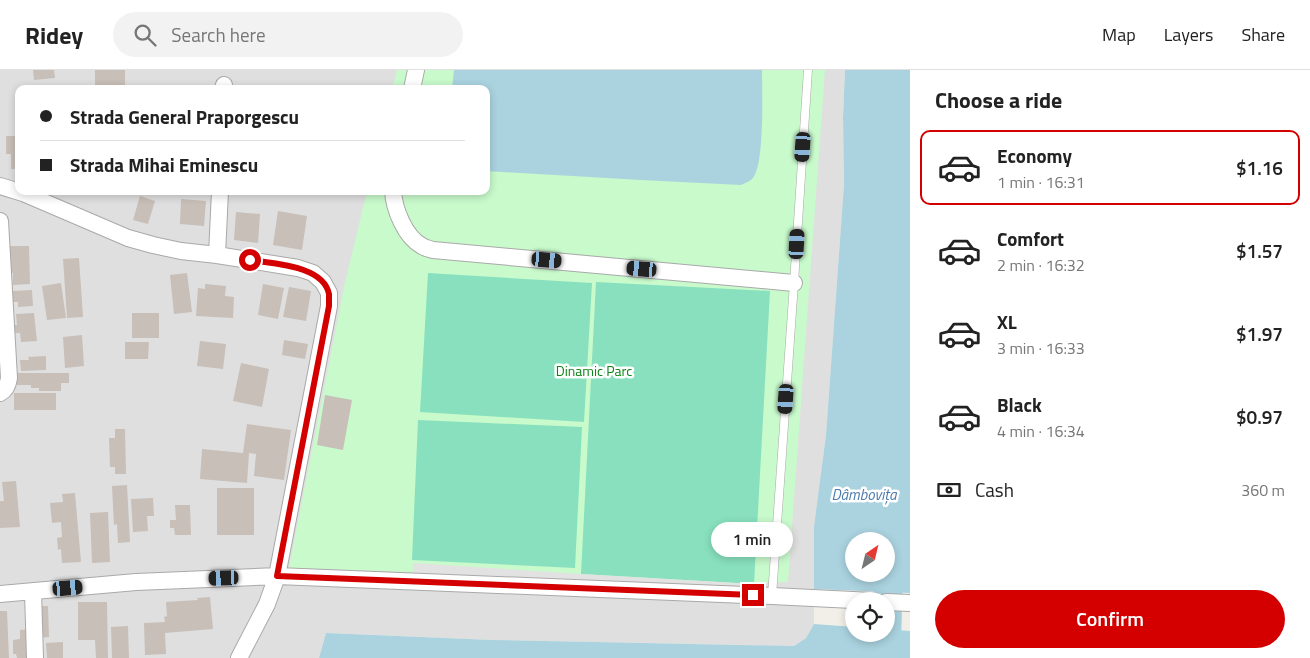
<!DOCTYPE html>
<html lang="en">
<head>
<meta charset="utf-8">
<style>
	body { margin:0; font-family:"Titillium Web",sans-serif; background:#f2f2f2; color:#222; height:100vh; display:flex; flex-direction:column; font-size:19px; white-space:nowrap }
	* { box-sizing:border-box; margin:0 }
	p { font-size:16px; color:#767676 }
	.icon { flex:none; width:28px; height:28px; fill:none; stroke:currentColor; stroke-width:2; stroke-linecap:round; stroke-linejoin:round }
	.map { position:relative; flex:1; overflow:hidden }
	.drawer { display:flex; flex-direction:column; background:#fff; width:400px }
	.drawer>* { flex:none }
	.hud { position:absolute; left:15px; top:15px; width:475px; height:110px; border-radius:10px; box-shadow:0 2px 8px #0003; display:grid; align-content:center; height:110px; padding:0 25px; background:#fff }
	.needle { width:32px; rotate:35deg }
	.buttons { position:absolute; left:845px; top:462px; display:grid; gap:10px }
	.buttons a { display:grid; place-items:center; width:50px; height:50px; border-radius:50%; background:#fff; box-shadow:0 2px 8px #0003; font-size:25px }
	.end { position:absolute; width:22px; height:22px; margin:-11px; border:6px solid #d40000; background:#fff; box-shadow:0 0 0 2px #fff }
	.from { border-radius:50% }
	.bubble { position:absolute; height:35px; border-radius:18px; background:#fff; box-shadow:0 2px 8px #0003; font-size:16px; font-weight:600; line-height:35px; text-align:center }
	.car { position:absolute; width:15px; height:30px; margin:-15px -8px; border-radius:6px; box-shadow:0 0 4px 1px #0007; background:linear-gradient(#222 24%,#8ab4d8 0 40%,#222 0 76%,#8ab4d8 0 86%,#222 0) }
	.hud b { display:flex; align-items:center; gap:18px; height:48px; font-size:19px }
	.hud b+b { border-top:1px solid #e0e0e0 }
	.hud i { width:12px; height:12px; background:#222 }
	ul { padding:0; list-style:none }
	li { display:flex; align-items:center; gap:15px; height:75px; margin:0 10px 8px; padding:0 15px; border:2px solid transparent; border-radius:10px }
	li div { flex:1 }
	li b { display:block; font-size:19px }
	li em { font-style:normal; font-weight:600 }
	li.on { border-color:#d40000 }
	li>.icon { width:45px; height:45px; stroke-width:1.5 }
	h2 { padding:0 25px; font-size:22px; line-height:60px }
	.pay { display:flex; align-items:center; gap:12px; height:55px; padding:0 25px; font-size:19px }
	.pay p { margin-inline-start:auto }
	.action { display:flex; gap:10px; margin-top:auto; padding:10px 25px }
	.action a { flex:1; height:58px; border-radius:30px; background:#d40000; color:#fff; font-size:20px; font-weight:600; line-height:58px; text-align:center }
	header { display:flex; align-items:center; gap:30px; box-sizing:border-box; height:70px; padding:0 25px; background:#fff; border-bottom:1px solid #e0e0e0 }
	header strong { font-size:24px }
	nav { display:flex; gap:28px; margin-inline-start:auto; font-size:18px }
	.search { width:350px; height:45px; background:#f2f2f2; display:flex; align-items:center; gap:12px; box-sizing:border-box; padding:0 18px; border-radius:28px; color:#767676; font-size:19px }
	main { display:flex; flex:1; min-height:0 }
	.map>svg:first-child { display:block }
	.residential { fill:#e0dfdf; fill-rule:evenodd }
	.park { fill:#c8facc }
	.pitch { fill:#88e0be }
	.parking { fill:#e2e2e2 }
	.water { fill:#aad3df; fill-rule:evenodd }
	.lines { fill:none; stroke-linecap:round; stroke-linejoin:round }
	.river { stroke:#aad3df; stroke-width:29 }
	.building { fill:#c7bfb8 }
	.lane-casing { stroke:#a9a9a9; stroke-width:9 }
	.street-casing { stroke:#a9a9a9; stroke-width:18 }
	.lane { stroke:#fff; stroke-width:8 }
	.street { stroke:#fff; stroke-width:16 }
	.route { stroke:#d40000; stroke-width:6 }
	.labels { text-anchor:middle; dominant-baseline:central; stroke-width:5; stroke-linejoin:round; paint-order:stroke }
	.park-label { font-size:14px; fill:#0c8416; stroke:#fff }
	.water-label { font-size:15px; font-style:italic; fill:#4a7aab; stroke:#fff }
</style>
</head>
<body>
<header>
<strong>Ridey</strong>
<div class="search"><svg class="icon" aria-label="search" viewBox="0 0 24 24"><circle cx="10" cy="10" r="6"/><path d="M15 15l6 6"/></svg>Search here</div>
<nav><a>Map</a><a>Layers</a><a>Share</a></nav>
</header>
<main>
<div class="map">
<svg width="910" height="588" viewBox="0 0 910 588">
	<rect width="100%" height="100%" fill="#f2efe9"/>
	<path class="residential" d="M0,0H845L843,47L844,114L826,365L814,456V554L806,568L794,576L492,570L326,563L319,588H0ZM19,19H486V121H19Z"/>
	<path class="park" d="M397,0H825L788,512L754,514L289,498L344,217L367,121H486V19H392Z"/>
	<path class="pitch" d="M428,203L592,213L584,352L420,342Z
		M596,212L770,221L754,514L581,504Z
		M418,350L582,357L575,498L412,490Z"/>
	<path class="parking" d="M413,493L581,504L754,514L753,525L413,512Z"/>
	<path class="water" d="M454,0H762C762,20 765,97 752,109C749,112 744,113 741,115L641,110L486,101V19H452Z
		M845,0H910V523L814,519V456L826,365L844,114L843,47ZM886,471V504H854V471Z
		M814,554L854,557V564H886V559L910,561V588H319L326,563L492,570L794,576L806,568Z"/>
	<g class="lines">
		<path class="river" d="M886,588L888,523L886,485"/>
	</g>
	<path class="building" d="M33,0H54L55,8L34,10Z
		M95,0H125V17L95,18Z
		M6,66H19V99H11V84H6Z
		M140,126L155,131L148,154L133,150Z
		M181,129L206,131L204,156L180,154Z
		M278,141L307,146L302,180L273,175Z
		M236,142L260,144L258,173L234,170Z
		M8,176H29L30,214L13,215V203H8Z
		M79,188L83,247L67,248L63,189Z
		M187,203L192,242L174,244L170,205Z
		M61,213L66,248L47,250L42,216Z
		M205,214L226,216L225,226L234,227L233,248L196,246L198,218L205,219Z
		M263,214L284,218L278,249L258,245Z
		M289,217L311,221L306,251L283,247Z
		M32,220L33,236L18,237V232H13L12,221Z
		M34,243L37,271L21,272L20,263H14L13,255H17L16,244Z
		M132,243H159V268H132Z
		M82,265L84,296L65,298L63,267Z
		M284,270L308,274L305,289L282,285Z
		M200,271L226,274L223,299L197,296Z
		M125,272H149L148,289H125Z
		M46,286V300L21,301L20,290H29L28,287Z
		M241,293L269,299L262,337L233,331Z
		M17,303H69V313H61V321H39V318H31V315H17Z
		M14,323H56V340H14Z
		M325,325L352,330L343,380L317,375Z
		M247,354L291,360L284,410L254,406L256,384L249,383L247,413L200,409L202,379L243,383Z
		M115,359H125L126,404H115V397H110L109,368H115Z
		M16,411L20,457L0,458V431H4L2,412Z
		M127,415L130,472L118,473L117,454L114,455L112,416Z
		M217,418H254V465H217Z
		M75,423L81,492L62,493L61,479L58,480L57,468L62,467L61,452L52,453L50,433L63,432L62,424Z
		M153,428L154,446H147L148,461L133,462L131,429Z
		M175,435H190L191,465H175L174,458H170V450H176Z
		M108,442L110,492L92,493L90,443Z
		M210,527L213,559L165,563L166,584L145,585L144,553L165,552L164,547L167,546L166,532L198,530L197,528Z
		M78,532H107L108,588H96L95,570H78Z
		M36,536H48L49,567L37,568Z
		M0,541H7L9,588H0Z
		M128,556L129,588H112L111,557Z
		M31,559L32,588H17L16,584H13V570L20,569V560Z
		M63,572V588H47L46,573Z"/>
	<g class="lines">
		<g class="lane-casing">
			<path id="lane" d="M772,526L794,213L808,0"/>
		</g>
		<g class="street-casing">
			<path id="street" d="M223,19L224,15
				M412,19L416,0
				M0,116L23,123L128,168L153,175L181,181L217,185L298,198L313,203L323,212L329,223V236L277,506L267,534L239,588
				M393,121C394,139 405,167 422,176C425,178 429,179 433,180L794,213
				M0,151L9,308C8,315 6,320 0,323
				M217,185L220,121
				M33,521L35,588
				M0,524L136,512L277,506L772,526L873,531
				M886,532L910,533"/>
		</g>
		<use href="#lane" class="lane"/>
		<use href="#street" class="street"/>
	</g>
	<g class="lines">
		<path class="route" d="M250,190C273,194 323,195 329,224C329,228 329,232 329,236L277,506L753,525"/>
	</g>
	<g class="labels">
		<g class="park-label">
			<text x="594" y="300">Dinamic Parc</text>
		</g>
		<g class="water-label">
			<text x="864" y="424">Dâmbovița</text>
		</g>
	</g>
</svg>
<div class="buttons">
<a><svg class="needle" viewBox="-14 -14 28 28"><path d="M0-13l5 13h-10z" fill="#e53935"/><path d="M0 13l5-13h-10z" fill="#767676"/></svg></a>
<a><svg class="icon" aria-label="locate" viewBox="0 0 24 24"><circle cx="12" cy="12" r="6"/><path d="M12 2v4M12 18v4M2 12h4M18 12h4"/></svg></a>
</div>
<i class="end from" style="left:250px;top:190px"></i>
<i class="end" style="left:753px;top:525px"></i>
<div class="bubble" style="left:711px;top:452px;width:82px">1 min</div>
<i class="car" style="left:803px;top:77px;rotate:184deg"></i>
<i class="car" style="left:797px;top:174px;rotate:3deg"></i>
<i class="car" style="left:547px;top:190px;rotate:95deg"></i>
<i class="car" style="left:642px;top:199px;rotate:275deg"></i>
<i class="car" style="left:786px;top:329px;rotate:184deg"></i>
<i class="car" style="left:224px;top:508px;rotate:268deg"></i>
<i class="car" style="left:68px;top:518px;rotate:85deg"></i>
<div class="hud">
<b><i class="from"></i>Strada General Praporgescu</b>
<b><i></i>Strada Mihai Eminescu</b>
</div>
</div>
<section class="drawer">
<h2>Choose a ride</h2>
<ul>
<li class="on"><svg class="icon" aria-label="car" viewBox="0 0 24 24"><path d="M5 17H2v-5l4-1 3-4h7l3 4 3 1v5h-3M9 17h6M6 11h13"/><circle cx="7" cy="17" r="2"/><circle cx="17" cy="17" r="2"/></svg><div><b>Economy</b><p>1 min · 16:31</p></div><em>$1.16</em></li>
<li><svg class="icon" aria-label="car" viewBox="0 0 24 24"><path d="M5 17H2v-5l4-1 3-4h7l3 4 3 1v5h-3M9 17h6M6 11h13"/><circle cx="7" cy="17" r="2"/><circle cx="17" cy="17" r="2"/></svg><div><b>Comfort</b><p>2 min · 16:32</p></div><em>$1.57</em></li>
<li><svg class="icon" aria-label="car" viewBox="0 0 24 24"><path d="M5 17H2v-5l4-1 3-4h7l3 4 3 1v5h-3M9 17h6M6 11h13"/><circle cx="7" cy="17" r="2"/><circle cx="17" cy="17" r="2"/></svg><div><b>XL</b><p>3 min · 16:33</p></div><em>$1.97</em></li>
<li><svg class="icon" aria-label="car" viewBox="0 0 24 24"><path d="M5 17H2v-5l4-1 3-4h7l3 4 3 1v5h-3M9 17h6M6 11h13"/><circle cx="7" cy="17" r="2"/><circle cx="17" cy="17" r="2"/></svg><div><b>Black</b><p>4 min · 16:34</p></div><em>$0.97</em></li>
</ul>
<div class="pay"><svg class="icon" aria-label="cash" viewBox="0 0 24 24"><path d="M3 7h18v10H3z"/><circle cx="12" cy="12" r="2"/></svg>Cash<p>360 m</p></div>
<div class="action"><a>Confirm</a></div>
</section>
</main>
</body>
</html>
